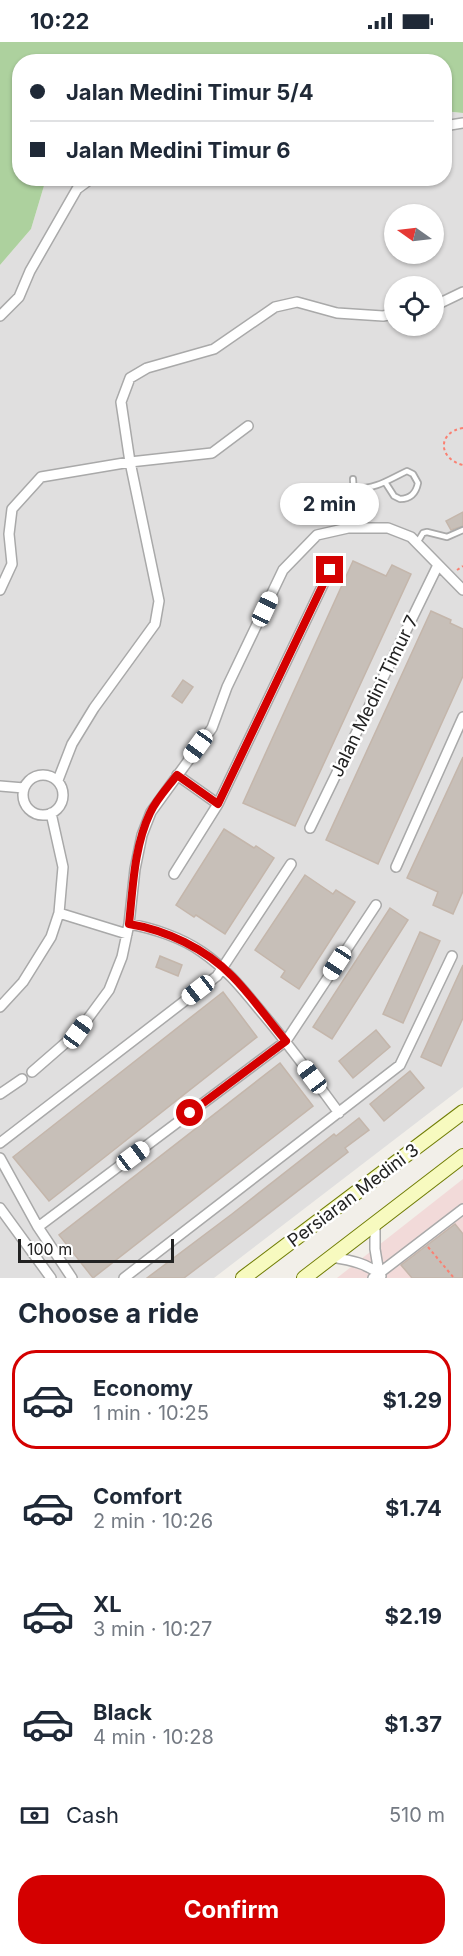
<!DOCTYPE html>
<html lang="en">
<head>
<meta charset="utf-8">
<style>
	body { margin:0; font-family:Inter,sans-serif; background:#f2f2f3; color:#1f2937; height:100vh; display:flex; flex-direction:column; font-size:22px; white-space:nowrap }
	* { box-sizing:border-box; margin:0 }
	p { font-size:20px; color:#747a83 }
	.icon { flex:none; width:33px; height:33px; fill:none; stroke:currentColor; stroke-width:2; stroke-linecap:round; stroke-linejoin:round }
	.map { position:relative; height:1236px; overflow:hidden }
	.details { display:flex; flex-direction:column; background:#fff; flex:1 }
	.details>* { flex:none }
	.top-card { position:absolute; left:12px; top:12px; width:440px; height:132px; border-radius:24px; box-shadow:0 2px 4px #0004; display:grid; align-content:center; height:132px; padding:0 18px; background:#fff }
	.needle { width:39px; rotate:284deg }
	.tools { position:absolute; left:384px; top:162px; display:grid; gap:12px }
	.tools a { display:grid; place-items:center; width:60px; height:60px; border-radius:50%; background:#fff; box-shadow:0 2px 4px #0004; font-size:30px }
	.scale { position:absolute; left:18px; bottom:15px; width:156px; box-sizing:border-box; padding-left:6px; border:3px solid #222; border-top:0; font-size:16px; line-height:21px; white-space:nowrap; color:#222; -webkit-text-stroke:4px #fff; paint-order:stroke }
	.end { position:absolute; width:27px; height:27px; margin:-14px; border:8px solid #d40000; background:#fff; box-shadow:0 0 0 3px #fff }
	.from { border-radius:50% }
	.bubble { position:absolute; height:42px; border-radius:21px; background:#fff; box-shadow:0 2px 4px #0004; font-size:20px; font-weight:700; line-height:42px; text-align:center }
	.car { position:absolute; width:18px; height:36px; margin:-18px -9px; border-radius:8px; box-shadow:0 0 4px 2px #0007; background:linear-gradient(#fff 24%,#345 0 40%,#fff 0 76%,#345 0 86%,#fff 0) }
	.top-card b { display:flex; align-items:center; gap:21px; height:57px; font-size:22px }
	.top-card b+b { border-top:2px solid #e0e1e3 }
	.top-card i { width:15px; height:15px; background:#1f2937 }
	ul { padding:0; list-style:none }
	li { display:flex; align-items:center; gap:18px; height:99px; margin:0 12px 9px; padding:0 6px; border:3px solid transparent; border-radius:24px }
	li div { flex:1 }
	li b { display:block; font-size:22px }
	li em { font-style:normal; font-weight:700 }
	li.selected { border-color:#d40000 }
	li>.icon { width:54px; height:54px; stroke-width:1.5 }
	h2 { padding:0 18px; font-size:27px; line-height:72px }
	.pay { display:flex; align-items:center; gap:15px; height:66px; padding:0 18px; font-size:22px }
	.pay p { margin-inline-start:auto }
	.cta { display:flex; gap:12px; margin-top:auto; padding:12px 18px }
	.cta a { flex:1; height:69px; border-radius:24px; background:#d40000; color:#fff; font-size:24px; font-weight:700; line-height:69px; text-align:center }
	.status { display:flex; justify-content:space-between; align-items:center; height:42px; padding:0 30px; background:#fff; direction:ltr }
	.status svg { height:16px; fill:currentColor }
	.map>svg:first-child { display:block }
	.residential { fill:#e0dfdf; fill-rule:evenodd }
	.commercial { fill:#f2dad9 }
	.forest { fill:#add19e }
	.building { fill:#c7bfb8; stroke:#c4b6ab; stroke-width:1.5 }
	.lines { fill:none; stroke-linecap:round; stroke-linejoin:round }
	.lane-casing { stroke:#a9a9a9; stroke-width:8 }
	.street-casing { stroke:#a9a9a9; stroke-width:12 }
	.secondary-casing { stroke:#707d05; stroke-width:16 }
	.path { stroke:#fa8072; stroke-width:2; stroke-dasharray:3 3; stroke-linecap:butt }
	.lane { stroke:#fff; stroke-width:4.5 }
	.street { stroke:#fff; stroke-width:9 }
	.secondary { stroke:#f7fabf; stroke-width:14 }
	.route { stroke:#d40000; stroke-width:8 }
	.labels { text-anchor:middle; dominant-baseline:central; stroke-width:5; stroke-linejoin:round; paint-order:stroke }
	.street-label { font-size:18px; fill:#222; stroke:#fff }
</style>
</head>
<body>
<div class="status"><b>10:22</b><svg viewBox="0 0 49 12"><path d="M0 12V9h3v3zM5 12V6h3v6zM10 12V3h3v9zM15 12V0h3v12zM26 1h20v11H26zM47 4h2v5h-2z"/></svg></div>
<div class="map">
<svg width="463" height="1236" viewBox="0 0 463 1236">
	<rect width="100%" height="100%" fill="#f2efe9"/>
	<path class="residential" d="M444,69L463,71V1045L214,1236H0V223L31,187L46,137L444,136ZM394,172H434V212H394ZM394,244H434V284H394Z"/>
	<path class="commercial" d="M463,1137V1236H337Z"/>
	<path class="forest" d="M0,0H463V71L444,69V20H20V136L46,137L31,187L0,223Z"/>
	<path class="building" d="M463,470V484L451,488L446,479Z
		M353,519L386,534L392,523L411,532L295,784L243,761Z
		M431,569L451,578L450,581L463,587V634L378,822L326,798Z
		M183,638L193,645L182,661L172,654Z
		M463,715V849L453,872L433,863L438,850L407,836Z
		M224,787L254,806L256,804L274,816L225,892L196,873L194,875L176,863Z
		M305,833L333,852L336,848L355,860L299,947L281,935L285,929L255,908Z
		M390,866L408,878L332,997L313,985Z
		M420,890L440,899L403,981L383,972Z
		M160,914L182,923L178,934L156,925Z
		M463,923V976L441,1024L421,1015Z
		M223,950L257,995L49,1159L13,1115Z
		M376,988L390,1005L353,1036L339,1019Z
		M280,1021L313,1064L93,1236L59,1193Z
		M410,1029L424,1046L384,1079L370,1062Z
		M359,1076L369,1088L345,1106L348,1110L246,1189L184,1236H147L232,1172L334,1092L336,1094Z
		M455,1182L463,1192V1236H412L401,1223Z"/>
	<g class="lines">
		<g class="lane-casing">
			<path id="lane" d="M353,437L356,486
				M354,447C378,446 386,439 407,429L413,432L418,441C416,451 411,457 400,457L394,454L385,440
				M417,501L423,491L427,490L447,495L463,488"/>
		</g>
		<g class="street-casing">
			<path id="street" d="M444,84L463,81
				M434,264L463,250
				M0,274L19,255L30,229L77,147L92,136
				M0,548L12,522L9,492L12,467L41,435L130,420L212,411L248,384
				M23 753a20 20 0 1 1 40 0a20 20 0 1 1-40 0Z
				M177,733L218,762
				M58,738L72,702L94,666L155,582L159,559L130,420L121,360L130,336L147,326L214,307L275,265L297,260L337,271L383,274L394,272
				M0,744L24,746
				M310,786L438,523
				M396,825L463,675
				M174,832L218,762L330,528
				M59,871L127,892
				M129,882C153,886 182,896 202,910C227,927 244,949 263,972C290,1004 314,1037 339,1071
				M0,965L23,940L51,895L59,871L63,825L51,771
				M32,1030L78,990L109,948L122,915L129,882L135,827L142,793L151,770L212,686L227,645L283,528L317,493L348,486H388L411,495L463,548
				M0,1052L22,1037
				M0,1101L217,934L291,822
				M0,1116L38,1185L72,1236
				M0,1166L51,1236
				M375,1182V1207L379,1231
				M38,1185L286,999L376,863
				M331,1215C349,1218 368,1221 381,1234
				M124,1236L400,1023L452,914
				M373,1236L463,1167"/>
		</g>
		<g class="secondary-casing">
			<path id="secondary" d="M243,1236L463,1070
				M304,1236L463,1114"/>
		</g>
		<path class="path" d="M463,386C437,390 438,417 463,423
			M457,528L463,524
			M428,1205L454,1236"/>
		<use href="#lane" class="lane"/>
		<use href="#street" class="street"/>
		<use href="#secondary" class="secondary"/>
	</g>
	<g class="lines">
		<path class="route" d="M190,1071L286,999C268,978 252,954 232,934C206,907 166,888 129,882C133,845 134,805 150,771C156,758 168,745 177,733L218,762L330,528"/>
	</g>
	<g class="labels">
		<g class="street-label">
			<text transform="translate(374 654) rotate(-64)">Jalan Medini Timur 7</text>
			<text transform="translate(353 1153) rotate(-37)">Persiaran Medini 3</text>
		</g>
	</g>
</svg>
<div class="tools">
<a><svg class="needle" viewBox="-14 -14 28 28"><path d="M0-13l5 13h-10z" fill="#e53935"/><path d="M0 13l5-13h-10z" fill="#747a83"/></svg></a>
<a><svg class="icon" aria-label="locate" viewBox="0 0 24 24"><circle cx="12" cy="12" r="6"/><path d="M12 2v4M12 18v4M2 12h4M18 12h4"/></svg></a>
</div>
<div class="scale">100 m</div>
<i class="end from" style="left:190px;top:1071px"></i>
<i class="end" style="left:330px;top:528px"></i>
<div class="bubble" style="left:280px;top:441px;width:99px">2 min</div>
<i class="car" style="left:265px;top:567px;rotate:25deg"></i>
<i class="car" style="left:198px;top:704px;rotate:216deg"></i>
<i class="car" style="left:337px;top:921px;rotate:213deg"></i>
<i class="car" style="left:198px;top:948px;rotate:232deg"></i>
<i class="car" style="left:78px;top:990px;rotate:36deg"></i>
<i class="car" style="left:312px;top:1035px;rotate:323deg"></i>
<i class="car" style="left:133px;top:1114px;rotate:53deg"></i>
<div class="top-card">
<b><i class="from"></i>Jalan Medini Timur 5/4</b>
<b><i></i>Jalan Medini Timur 6</b>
</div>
</div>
<section class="details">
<h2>Choose a ride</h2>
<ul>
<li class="selected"><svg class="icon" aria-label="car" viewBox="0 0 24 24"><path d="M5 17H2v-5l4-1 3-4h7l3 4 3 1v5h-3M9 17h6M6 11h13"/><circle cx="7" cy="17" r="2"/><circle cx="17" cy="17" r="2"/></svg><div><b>Economy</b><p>1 min · 10:25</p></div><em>$1.29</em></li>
<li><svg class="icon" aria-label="car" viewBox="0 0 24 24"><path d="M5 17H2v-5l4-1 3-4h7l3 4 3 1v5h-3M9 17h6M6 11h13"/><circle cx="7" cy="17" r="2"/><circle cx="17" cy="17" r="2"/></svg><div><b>Comfort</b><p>2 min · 10:26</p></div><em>$1.74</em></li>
<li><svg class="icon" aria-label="car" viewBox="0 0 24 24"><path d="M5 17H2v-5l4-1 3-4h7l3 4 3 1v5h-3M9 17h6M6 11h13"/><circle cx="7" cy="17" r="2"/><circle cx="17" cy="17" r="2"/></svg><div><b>XL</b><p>3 min · 10:27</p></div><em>$2.19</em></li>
<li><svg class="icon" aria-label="car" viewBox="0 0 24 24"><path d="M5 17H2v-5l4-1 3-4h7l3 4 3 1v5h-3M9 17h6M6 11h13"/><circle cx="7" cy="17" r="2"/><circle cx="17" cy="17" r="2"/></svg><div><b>Black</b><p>4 min · 10:28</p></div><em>$1.37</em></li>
</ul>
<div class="pay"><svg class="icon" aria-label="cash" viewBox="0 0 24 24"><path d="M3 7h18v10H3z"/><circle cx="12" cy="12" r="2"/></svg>Cash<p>510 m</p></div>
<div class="cta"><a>Confirm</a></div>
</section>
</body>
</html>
